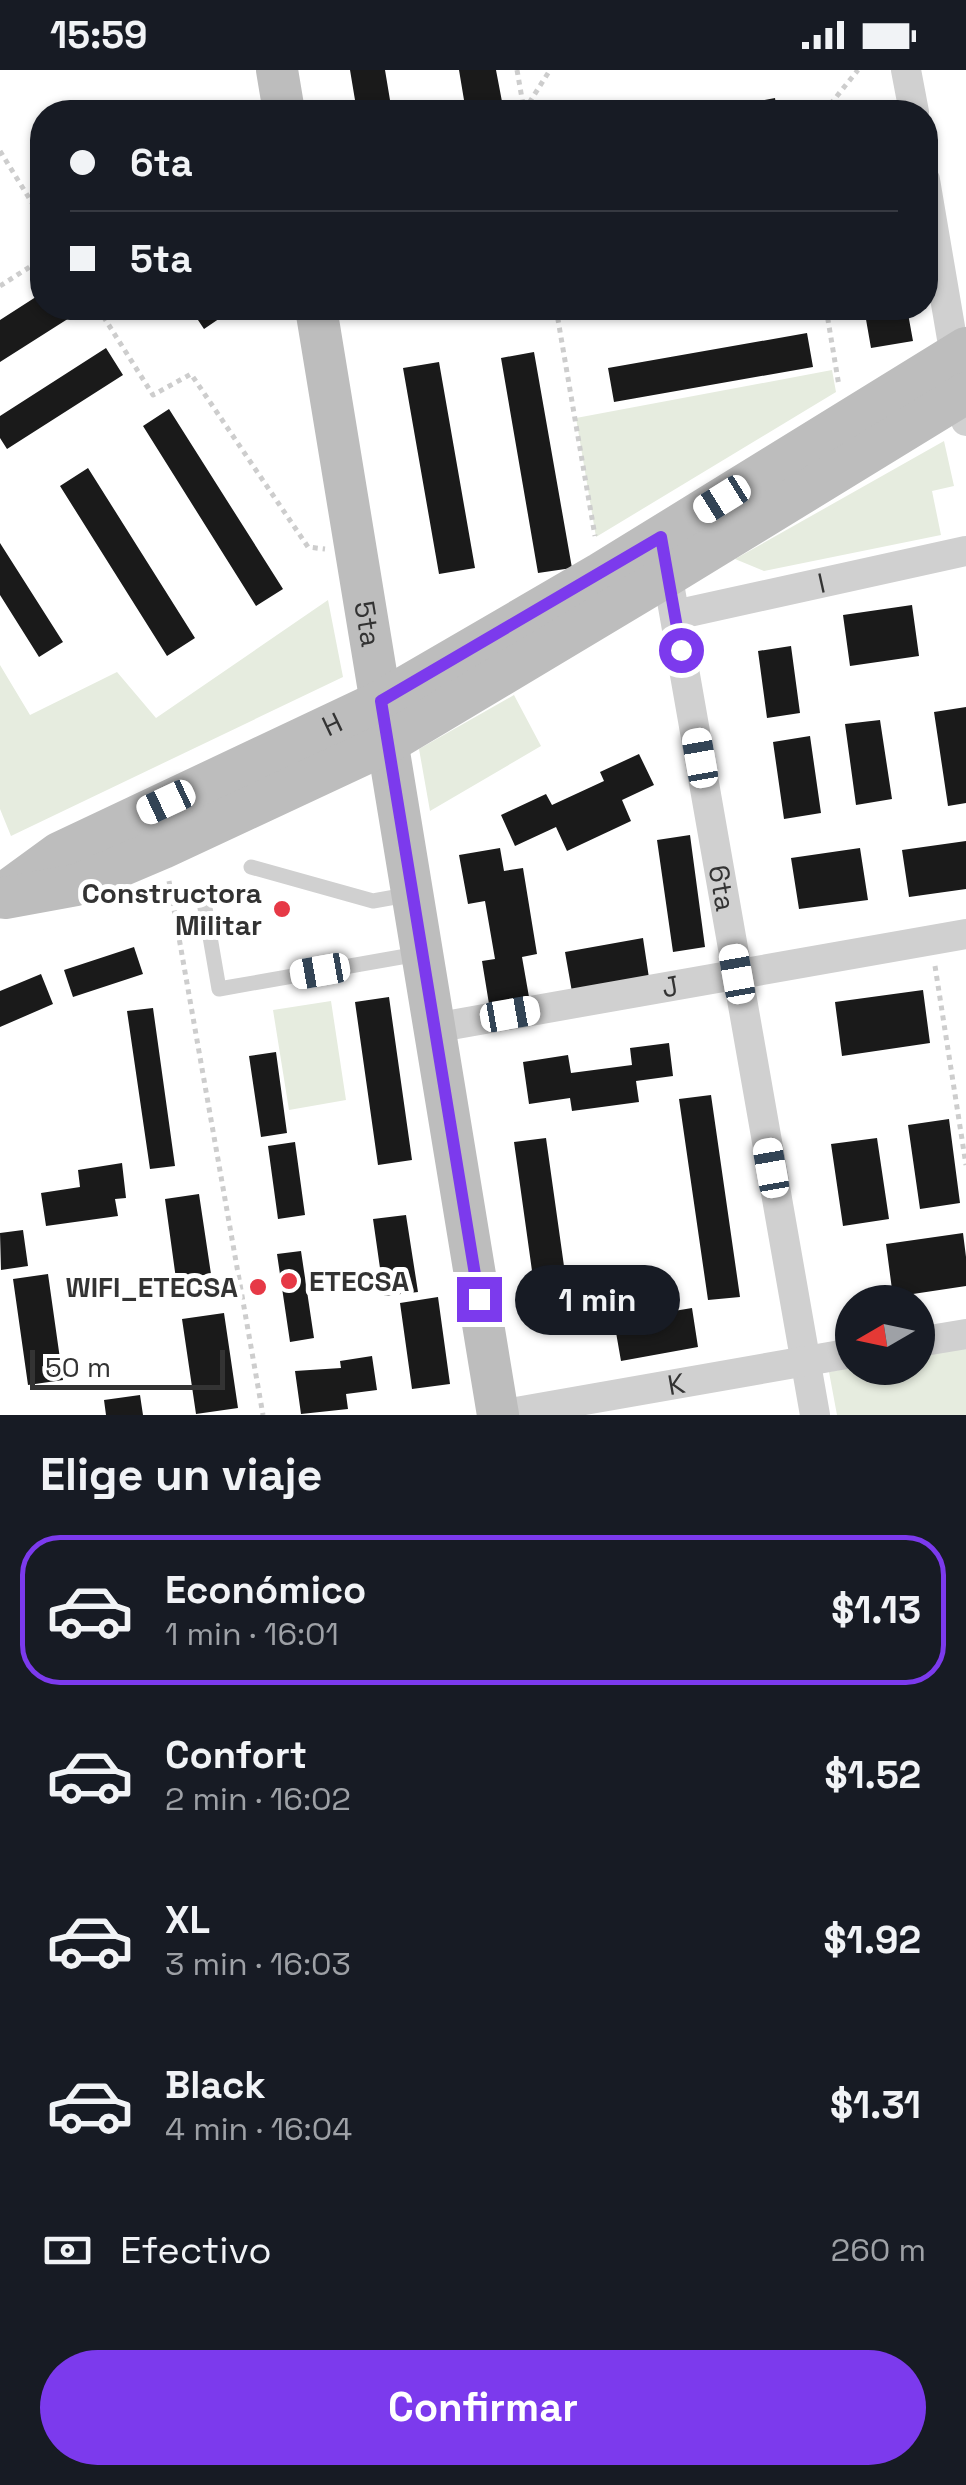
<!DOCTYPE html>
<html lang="es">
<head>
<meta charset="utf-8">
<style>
	body { margin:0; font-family:"Space Grotesk",sans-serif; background:#20242c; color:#f1f3f6; height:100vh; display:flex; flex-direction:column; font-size:38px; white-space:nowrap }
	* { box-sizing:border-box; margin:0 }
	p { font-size:32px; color:#9ea1a6 }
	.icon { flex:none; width:55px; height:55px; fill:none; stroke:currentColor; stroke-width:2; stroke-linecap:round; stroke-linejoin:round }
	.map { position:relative; height:1345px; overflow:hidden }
	.details { display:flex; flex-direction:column; background:#171b24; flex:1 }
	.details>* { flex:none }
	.guide { position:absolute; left:30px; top:30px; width:908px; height:220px; border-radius:40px; box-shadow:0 2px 8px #0004; display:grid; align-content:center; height:220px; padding:0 40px; background:#171b24 }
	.needle { width:65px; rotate:261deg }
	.buttons { position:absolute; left:835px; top:1215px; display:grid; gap:20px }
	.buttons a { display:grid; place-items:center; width:100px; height:100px; border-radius:50%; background:#171b24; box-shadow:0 2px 8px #0004; font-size:50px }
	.scale { position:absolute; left:30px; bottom:25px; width:195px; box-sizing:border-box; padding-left:10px; border:5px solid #333; border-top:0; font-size:28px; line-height:35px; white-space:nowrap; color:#333; -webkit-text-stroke:8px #fff; paint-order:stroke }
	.end { position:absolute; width:45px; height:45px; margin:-22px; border:12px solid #7c3aed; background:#fff; box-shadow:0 0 0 5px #fff }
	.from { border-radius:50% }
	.bubble { position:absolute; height:70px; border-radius:35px; background:#171b24; box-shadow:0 2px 8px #0004; font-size:32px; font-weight:700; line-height:70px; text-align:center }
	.car { position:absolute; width:30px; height:60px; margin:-30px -15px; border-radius:12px; box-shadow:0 0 8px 2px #0007; background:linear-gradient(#fff 24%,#345 0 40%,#fff 0 76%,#345 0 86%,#fff 0) }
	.guide b { display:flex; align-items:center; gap:35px; height:95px; font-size:38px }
	.guide b+b { border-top:2px solid #363941 }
	.guide i { width:25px; height:25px; background:#f1f3f6 }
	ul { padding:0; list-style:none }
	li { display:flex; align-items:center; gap:30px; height:150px; margin:0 20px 15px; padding:0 20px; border:5px solid transparent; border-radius:40px }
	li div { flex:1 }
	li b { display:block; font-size:38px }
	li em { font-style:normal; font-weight:700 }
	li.selected { border-color:#7c3aed }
	li>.icon { width:90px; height:90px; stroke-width:1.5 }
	h2 { padding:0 40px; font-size:45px; line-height:120px }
	.pay { display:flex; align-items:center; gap:25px; height:110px; padding:0 40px; font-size:38px }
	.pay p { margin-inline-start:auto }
	.button { display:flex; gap:20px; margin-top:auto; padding:20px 40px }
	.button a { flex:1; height:115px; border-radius:60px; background:#7c3aed; color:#fff; font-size:40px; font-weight:700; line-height:115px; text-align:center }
	.status { display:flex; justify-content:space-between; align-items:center; height:70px; padding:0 50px; background:#171b24; direction:ltr }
	.status svg { height:28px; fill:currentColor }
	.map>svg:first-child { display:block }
	.green { fill:#e6ecdf }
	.building { fill:#1a1a1a }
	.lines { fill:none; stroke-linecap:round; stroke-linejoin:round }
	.path { stroke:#cdcdcd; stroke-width:5; stroke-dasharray:5 5; stroke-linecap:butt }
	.lane { stroke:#d0d0d0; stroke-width:15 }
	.street { stroke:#d0d0d0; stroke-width:30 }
	.secondary { stroke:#bdbdbd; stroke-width:42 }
	.route { stroke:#7c3aed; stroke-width:12 }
	.poi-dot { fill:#e63946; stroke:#fff; stroke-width:4 }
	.labels { text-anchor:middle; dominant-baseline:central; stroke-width:10; stroke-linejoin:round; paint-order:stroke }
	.street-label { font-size:28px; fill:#333; stroke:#fff }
	.poi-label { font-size:28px; font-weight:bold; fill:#333; stroke:#fff; text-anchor:end }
</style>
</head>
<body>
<div class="status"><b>15:59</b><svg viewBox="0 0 49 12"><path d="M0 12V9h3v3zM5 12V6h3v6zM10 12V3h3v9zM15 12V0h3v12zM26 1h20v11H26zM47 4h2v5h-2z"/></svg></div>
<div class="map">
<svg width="966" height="1345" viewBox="0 0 966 1345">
	<rect width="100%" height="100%" fill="#fff"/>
	<path class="green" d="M832,300L836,322L596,467L576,348Z
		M944,371L954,416L932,421L941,465L764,501L735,489Z
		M328,530L343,607L11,766L0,739V595L30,645L117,602L156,648Z
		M514,625L541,676L430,741L419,679Z
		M331,931L346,1030L289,1040L273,940Z
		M966,1276V1345H837L829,1302L852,1297L918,1298V1285Z"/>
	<path class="building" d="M350,0H385L392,42H357Z
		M459,0H496L504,42H466Z
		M775,28L777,42H707V41Z
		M42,223V238H85L0,292V250Z
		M190,238H226L229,242L204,259Z
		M864,238H907L913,271L871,278Z
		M807,263L813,297L614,332L608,298Z
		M106,278L123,305L7,379L0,368V346Z
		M534,282L572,498L538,503L501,288Z
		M439,292L475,498L439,504L403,298Z
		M169,339L283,519L256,536L143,356Z
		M88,398L195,568L167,586L60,416Z
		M0,473L63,572L39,587L0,525Z
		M912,535L919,586L850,596L843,545Z
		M791,576L800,643L767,648L758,581Z
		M966,637V733L948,736L934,642Z
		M880,650L892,729L856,735L845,654Z
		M810,666L821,743L784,749L773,672Z
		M639,684L654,715L622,730L631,751L567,781L556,757L515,776L501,745L546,724L552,735L604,711L600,702Z
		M690,765L705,877L673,882L657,770Z
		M966,771V819L909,827L902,780Z
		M500,778L504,801L523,798L537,884L522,887L529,927L489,934L482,891L495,889L485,831L468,834L459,785Z
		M860,778L868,830L799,839L791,788Z
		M643,868L649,908L572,922L565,882Z
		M134,877L143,904L73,927L64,900Z
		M41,904L53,934L0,957V921Z
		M923,920L930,973L842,986L835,932Z
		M389,927L412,1090L378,1095L355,932Z
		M153,938L175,1096L150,1099L127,941Z
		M669,973L673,1006L636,1011L639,1032L572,1041L570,1028L529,1034L523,992L568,985L571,1003L632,995L630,978Z
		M276,982L287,1063L261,1067L249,986Z
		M711,1025L740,1227L708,1230L679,1029Z
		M949,1049L960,1133L920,1139L908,1055Z
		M546,1068L572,1253L540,1258L514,1072Z
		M877,1068L889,1149L843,1156L831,1074Z
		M295,1072L305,1145L278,1149L268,1076Z
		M122,1093L126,1128L115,1129L118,1146L46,1156L41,1123L80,1117L78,1100Z
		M199,1124L211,1204L176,1209L165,1129Z
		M406,1145L418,1222L384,1226L373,1149Z
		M23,1160L28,1196L1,1200L0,1163Z
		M963,1163L966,1187V1216L893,1227L886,1174Z
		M301,1181L314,1268L290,1272L277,1184Z
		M48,1204L63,1310L28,1315L13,1209Z
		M438,1227L450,1314L412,1319L400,1233Z
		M692,1238L698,1277L621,1291L614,1251Z
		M224,1243L238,1338L196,1344L182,1249Z
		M372,1286L377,1320L346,1324L348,1339L301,1344L295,1301L341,1298L340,1291Z
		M140,1325L143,1345H106L104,1330Z"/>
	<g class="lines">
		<path class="path" d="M517,0L524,40
			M524,41L550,0
			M824,42L858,0
			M0,81L42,149
			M0,216L42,189
			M98,238L153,325L191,304L308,477L325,479
			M556,238L595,466
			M826,238L839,316
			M169,811L263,1345
			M935,896L966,1095"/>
		<path class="lane" d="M251,797L373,831L412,824
			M204,832L219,919L418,884"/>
		<g class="street">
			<path d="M906,0L914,42"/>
			<path d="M925,110L966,351"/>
			<path id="s1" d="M665,491L815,1345"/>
			<path id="s2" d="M675,545L966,481"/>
			<path id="s3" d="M434,958L966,864"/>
			<path d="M918,1272L966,1264"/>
			<path id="s4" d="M499,1345L852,1283"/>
		</g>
		<g class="secondary">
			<path d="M277,0L284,42"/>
			<path id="s5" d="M316,238L498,1345"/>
			<path id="s6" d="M0,826L59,783L381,631L601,503L966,278"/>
			<path d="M5,828L76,815L163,778L388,673L667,506L966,323"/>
		</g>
	</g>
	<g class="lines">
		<path class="route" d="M479,1229L381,631L661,467L681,580"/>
	</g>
	<g class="poi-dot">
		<circle cx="282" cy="839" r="10"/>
		<circle cx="289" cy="1211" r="10"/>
		<circle cx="258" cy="1217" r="10"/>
	</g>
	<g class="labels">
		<g class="street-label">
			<text stroke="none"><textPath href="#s2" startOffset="150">I</textPath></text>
			<text stroke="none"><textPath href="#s5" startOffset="320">5ta</textPath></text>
			<text stroke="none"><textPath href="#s6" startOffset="375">H</textPath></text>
			<text stroke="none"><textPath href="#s1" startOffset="332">6ta</textPath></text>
			<text stroke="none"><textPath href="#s3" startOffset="240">J</textPath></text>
			<text stroke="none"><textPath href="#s4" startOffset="180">K</textPath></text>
		</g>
		<g class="poi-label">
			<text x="262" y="823">Constructora<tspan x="262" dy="32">Militar</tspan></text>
			<text x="309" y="1211" text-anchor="start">ETECSA</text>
			<text x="238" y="1217">WIFI_ETECSA</text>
		</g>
	</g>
</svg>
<div class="buttons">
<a><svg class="needle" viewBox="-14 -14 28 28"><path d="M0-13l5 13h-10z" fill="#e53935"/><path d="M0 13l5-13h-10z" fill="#9ea1a6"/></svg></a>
</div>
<div class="scale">50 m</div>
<i class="end from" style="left:681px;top:580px"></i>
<i class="end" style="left:479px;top:1229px"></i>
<div class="bubble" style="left:515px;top:1195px;width:165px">1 min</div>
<i class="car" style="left:722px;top:429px;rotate:238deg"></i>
<i class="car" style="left:700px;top:688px;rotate:350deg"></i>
<i class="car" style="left:166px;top:732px;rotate:245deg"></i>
<i class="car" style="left:320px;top:901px;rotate:260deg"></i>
<i class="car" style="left:737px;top:904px;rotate:350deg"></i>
<i class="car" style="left:510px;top:944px;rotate:80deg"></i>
<i class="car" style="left:771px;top:1098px;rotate:350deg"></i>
<div class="guide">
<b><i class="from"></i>6ta</b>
<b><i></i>5ta</b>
</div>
</div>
<section class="details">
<h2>Elige un viaje</h2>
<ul>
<li class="selected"><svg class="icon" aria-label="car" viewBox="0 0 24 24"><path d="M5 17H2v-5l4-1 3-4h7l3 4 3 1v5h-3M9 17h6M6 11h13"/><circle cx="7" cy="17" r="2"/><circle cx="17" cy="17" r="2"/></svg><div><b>Económico</b><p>1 min · 16:01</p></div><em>$1.13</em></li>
<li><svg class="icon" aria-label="car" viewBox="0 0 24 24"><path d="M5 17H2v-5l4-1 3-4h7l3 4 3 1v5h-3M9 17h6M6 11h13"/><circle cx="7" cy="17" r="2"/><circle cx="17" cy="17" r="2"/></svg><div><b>Confort</b><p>2 min · 16:02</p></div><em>$1.52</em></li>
<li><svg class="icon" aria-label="car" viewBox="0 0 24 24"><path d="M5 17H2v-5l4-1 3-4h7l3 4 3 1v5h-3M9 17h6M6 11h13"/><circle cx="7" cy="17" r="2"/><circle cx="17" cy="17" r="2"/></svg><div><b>XL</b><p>3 min · 16:03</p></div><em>$1.92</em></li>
<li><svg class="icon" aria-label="car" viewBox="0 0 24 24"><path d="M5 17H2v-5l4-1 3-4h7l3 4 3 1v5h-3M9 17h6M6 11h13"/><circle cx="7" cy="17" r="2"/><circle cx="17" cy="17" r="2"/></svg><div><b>Black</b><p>4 min · 16:04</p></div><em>$1.31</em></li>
</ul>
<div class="pay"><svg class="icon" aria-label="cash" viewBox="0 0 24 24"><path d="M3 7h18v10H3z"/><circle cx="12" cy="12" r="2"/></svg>Efectivo<p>260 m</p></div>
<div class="button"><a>Confirmar</a></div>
</section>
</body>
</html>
